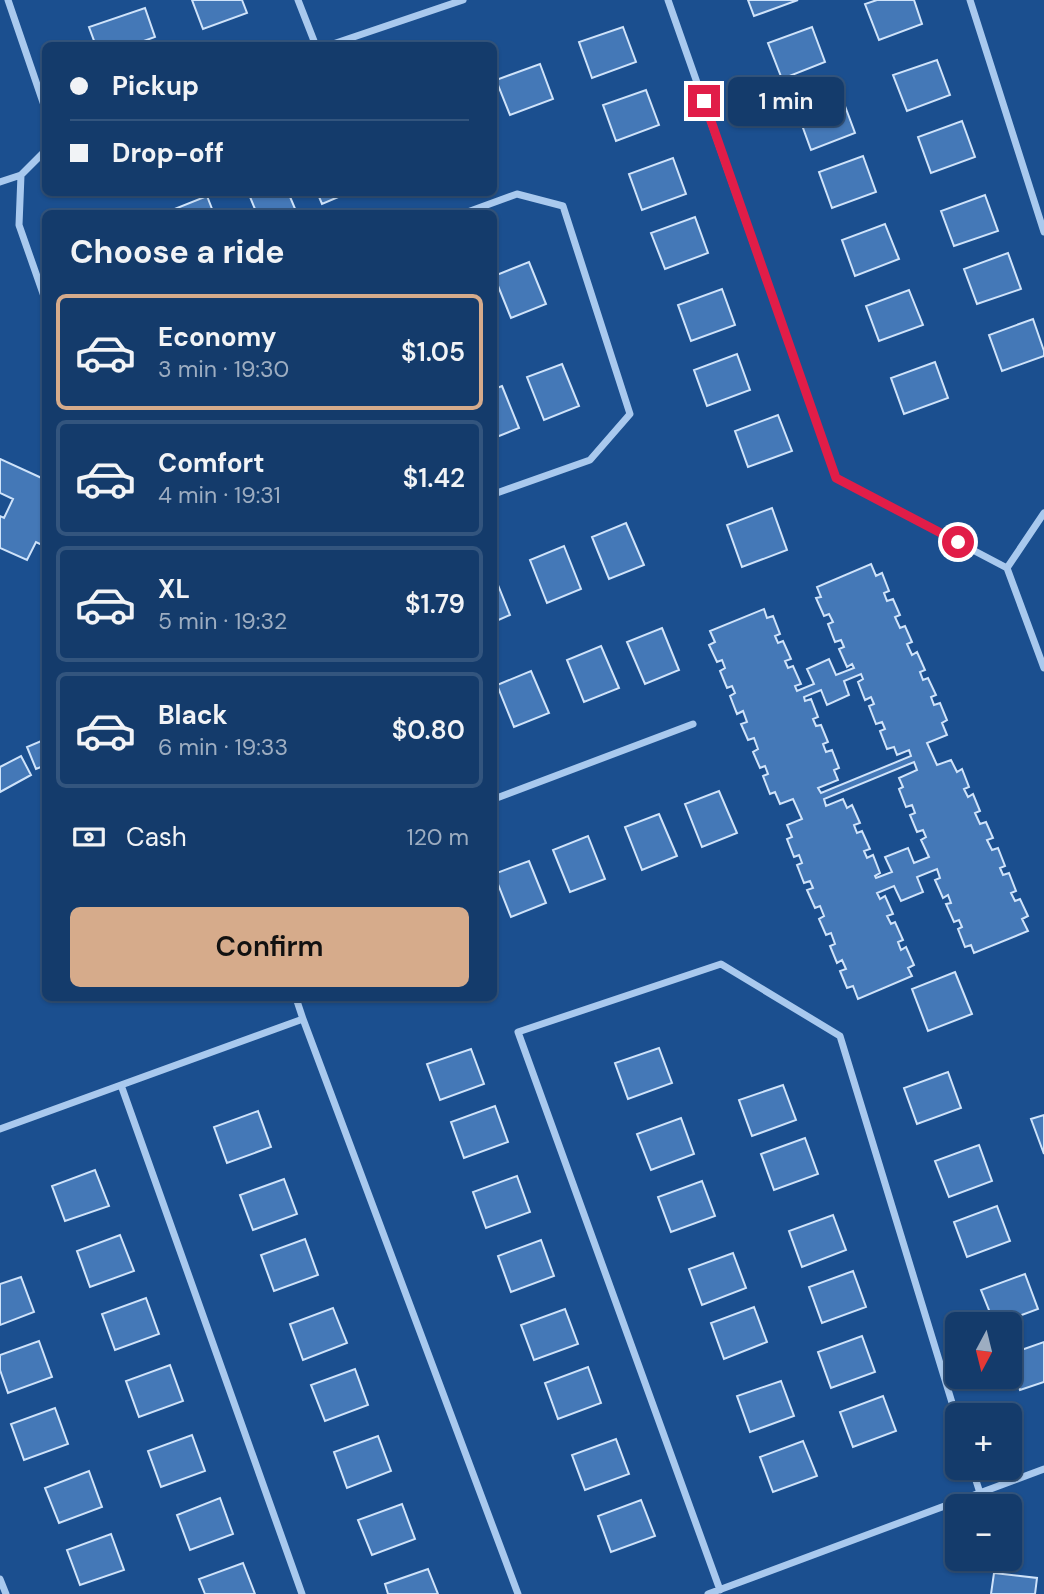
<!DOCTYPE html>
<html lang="en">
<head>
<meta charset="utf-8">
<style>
	body { margin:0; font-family:"DM Sans",sans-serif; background:#214673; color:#f1f3f6; height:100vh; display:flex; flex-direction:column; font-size:26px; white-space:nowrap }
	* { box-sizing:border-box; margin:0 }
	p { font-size:23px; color:#9dadc1 }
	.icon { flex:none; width:38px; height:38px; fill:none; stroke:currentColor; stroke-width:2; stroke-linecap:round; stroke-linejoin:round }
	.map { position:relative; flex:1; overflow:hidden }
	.side { position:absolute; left:42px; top:210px; width:455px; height:791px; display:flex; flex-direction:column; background:#143b6b; border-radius:10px; box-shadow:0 2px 5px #0004,0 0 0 2px #33557e }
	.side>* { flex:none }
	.top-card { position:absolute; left:42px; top:42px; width:455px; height:154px; border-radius:10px; box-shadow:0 2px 5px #0004,0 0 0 2px #33557e; display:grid; align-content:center; height:154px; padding:0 28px; background:#143b6b }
	.needle { width:46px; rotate:187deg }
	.tools { position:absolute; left:945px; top:1312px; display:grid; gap:14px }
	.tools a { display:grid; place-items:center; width:77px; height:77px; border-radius:10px; background:#143b6b; box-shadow:0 2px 5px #0004,0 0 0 2px #33557e; font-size:35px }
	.end { position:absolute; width:32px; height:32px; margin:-16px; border:9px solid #e11d48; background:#fff; box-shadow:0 0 0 4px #fff }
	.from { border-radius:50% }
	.bubble { position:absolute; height:49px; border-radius:10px; background:#143b6b; box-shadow:0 2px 5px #0004,0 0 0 2px #33557e; font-size:23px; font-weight:600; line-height:49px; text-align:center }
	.top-card b { display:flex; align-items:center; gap:24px; height:66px; font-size:26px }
	.top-card b+b { border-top:2px solid #33557e }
	.top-card i { width:18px; height:18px; background:#f1f3f6 }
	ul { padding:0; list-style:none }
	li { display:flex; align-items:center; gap:21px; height:116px; margin:0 14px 10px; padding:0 14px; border:4px solid #33557e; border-radius:10px }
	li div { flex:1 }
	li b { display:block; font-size:26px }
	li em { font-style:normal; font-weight:600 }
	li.on { border-color:#d6ab8b }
	li>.icon { width:63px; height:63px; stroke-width:1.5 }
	h2 { padding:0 28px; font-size:32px; line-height:84px }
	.pay { display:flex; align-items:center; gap:18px; height:77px; padding:0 28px; font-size:26px }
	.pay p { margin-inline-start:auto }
	.button { display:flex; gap:14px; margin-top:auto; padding:14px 28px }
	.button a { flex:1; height:80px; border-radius:10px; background:#d6ab8b; color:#111; font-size:28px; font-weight:600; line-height:80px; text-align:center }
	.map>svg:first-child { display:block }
	.building { fill:#4478b7; stroke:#cfe3fa; stroke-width:2; fill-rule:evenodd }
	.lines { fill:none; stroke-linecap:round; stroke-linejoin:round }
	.street { stroke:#a9c9ee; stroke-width:7 }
	.route { stroke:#e11d48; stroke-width:9 }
</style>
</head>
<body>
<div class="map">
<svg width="1044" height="1594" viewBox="0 0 1044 1594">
	<rect width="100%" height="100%" fill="#1b4f8f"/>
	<path class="building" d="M192,0H242L247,13L203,29Z
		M748,0H798L754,16Z
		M877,0H914L922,24L879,40L865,4Z
		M145,8L155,37L130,46H96L89,27Z
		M623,27L636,62L592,78L579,42Z
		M812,27L825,62L782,79L768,43Z
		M937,60L950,95L907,111L893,75Z
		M540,64L553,99L510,115L496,80Z
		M646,90L659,125L616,141L603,105Z
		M842,98L855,133L811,150L798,114Z
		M962,121L975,157L931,173L918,137Z
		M863,156L876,192L832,208L819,172Z
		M673,158L686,194L642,210L629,174Z
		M248,192H288L296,211L290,214H257Z
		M317,192H350L322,204Z
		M985,195L998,231L954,246L941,211Z
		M207,196L214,214H174L172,210Z
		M695,217L708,253L665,269L651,233Z
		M885,224L899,259L855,276L842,240Z
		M1008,253L1021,289L977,304L964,269Z
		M529,262L546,304L511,318L494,276Z
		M722,289L735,325L691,341L678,305Z
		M909,290L923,325L879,341L866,306Z
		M1033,319L1044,351V356L1002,371L989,335Z
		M737,354L750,390L707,406L694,370Z
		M935,362L948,398L904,414L891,378Z
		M562,364L579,406L544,420L527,377Z
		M502,386L519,428L494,438V389Z
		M778,415L792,451L748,467L735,431Z
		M0,459L46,480V547L36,542L27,560L0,548V516L4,518L13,499L0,493Z
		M772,508L787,550L742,567L727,525Z
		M626,523L644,565L609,579L592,537Z
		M564,546L581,589L547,603L530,560Z
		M871,564L876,576L882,573L889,591L884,593L887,601L893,599L900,615L895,617L900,628L905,626L912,642L907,644L912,655L917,652L925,670L920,672L923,680L928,678L936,695L931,697L934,705L940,703L947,720L942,723L947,735L927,743L937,765L951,760L957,772L962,769L969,787L964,789L968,797L973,794L980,811L975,813L980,824L986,822L993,838L987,840L992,850L998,848L1005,866L1000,868L1003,875L1009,873L1016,891L1011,893L1015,901L1020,899L1028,916L1022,919L1028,931L974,953L971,945L965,947L958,929L962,927L959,920L954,922L946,904L951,903L948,895L943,898L935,880L940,878L937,869L917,877L923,892L901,901L894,886L877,893L880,899L885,896L893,914L887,916L891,924L895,922L903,940L898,942L901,950L906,947L914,965L908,968L912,976L858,999L853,986L847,988L840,971L846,969L842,960L837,963L830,946L835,944L831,933L826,935L819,919L824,916L820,906L815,908L807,890L813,888L810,881L804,883L797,865L802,863L799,855L794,857L787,839L792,837L787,825L802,819L793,799L780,804L775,792L770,794L763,776L768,774L765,766L760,768L753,752L758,749L754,738L748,740L741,724L747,722L743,711L737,714L730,696L735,693L732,686L727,688L720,671L725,668L722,660L717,662L709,645L715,642L710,631L764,609L767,618L773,616L780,634L775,636L778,643L783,641L791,659L785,661L788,668L793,666L801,684L795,686L797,691L814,684L807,669L829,659L836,675L854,668L852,664L847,667L839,649L844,647L841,640L835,642L828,624L833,622L829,614L824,616L816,598L821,597L817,587ZM861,674L863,679L858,682L865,700L871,697L874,704L869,706L876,724L882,722L885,729L880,731L887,749L894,747L897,755L909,750L911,756L821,793L818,788L838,780L834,770L839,768L832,750L826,752L823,744L828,742L821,725L816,726L813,719L818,717L811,699L805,701L804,697L821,690L827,705L849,695L844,681ZM914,762L917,770L899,778L903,787L899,789L906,807L912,805L915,813L910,815L917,832L923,830L926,837L921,840L929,857L914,863L908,848L885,857L892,872L876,878L875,876L880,873L873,855L867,858L864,851L870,849L862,831L857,833L854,825L860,823L852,805L847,808L843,799L826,806L824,799Z
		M494,575L510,615L494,622Z
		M662,628L679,670L645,684L627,642Z
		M601,646L619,688L584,702L567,660Z
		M531,671L549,713L514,727L497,685Z
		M46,739V765L36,769L27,747Z
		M21,756L31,775L0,792V767Z
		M719,791L737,833L702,847L685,804Z
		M659,814L677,856L642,870L625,827Z
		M588,836L605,879L570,892L553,850Z
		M529,861L546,903L511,917L494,874Z
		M955,972L972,1014L928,1031L912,989Z
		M659,1048L672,1083L628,1099L615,1063Z
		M471,1049L484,1084L440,1100L427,1064Z
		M948,1072L961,1108L917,1124L904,1088Z
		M783,1085L796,1120L752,1136L739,1100Z
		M495,1106L508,1142L464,1158L451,1122Z
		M258,1111L271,1147L227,1163L214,1127Z
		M1044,1115V1154L1031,1119Z
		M681,1118L694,1154L651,1170L637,1134Z
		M805,1138L818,1174L774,1190L761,1154Z
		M979,1145L992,1181L949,1197L935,1161Z
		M95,1170L109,1206L65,1221L52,1186Z
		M517,1176L530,1212L486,1228L473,1192Z
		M284,1179L297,1214L253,1230L240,1195Z
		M702,1181L715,1216L671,1232L658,1197Z
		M997,1206L1010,1241L967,1257L954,1222Z
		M833,1215L846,1250L802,1267L789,1231Z
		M120,1235L134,1271L90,1287L77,1251Z
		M305,1239L318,1275L274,1291L261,1255Z
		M541,1240L554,1276L511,1292L498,1256Z
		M733,1253L746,1288L702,1305L689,1269Z
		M853,1271L866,1307L822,1323L809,1287Z
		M1025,1274L1038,1309L995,1325L981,1290Z
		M21,1277L34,1312L0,1325V1284Z
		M146,1298L159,1334L115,1350L102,1314Z
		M754,1307L767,1342L724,1359L711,1323Z
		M333,1308L347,1343L303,1360L290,1324Z
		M565,1309L578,1344L534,1360L521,1325Z
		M862,1336L875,1372L831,1388L818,1352Z
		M39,1341L52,1377L8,1393L0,1370V1355Z
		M1044,1342V1382L1020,1390L1010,1363V1354Z
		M170,1365L183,1401L139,1417L126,1381Z
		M588,1367L601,1403L558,1419L545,1383Z
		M355,1369L368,1405L325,1421L311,1385Z
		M781,1381L794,1416L750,1432L737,1396Z
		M883,1396L896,1431L853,1447L840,1412Z
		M55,1408L68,1444L24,1460L11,1424Z
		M192,1435L205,1471L161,1487L148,1451Z
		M378,1436L391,1471L347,1488L334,1452Z
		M616,1439L629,1474L585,1490L572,1455Z
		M803,1441L817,1476L773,1492L760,1457Z
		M89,1471L102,1507L59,1523L45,1488Z
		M220,1498L233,1534L190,1550L177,1515Z
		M641,1500L655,1536L611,1552L598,1516Z
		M402,1504L415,1539L372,1555L358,1520Z
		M111,1534L124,1570L80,1585L67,1550Z
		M243,1563L255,1594H205L199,1579Z
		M428,1569L438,1594H388L385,1584Z
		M994,1573L1037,1578L1035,1594H991Z"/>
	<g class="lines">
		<path class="street" d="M8,0L46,111
			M298,0L316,46
			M668,0L836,478L1007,568L1044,668
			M970,0L1044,232
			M327,46L463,0
			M21,175L19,225L46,302
			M0,182L21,175L46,150
			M462,214L517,194L563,206L630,414L590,460L494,494
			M1007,568L1044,513
			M494,799L693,724
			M296,998L303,1019L518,1594
			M121,1085L302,1594
			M0,1129L303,1019
			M972,1468L980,1493
			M0,1579L6,1594
			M720,1590L518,1032L721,964L840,1036L957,1419
			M708,1594L1044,1469"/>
	</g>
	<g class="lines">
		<path class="route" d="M704,101L836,478L958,542"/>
	</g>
</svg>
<div class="tools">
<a><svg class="needle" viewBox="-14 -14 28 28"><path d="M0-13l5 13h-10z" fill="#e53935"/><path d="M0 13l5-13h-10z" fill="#9dadc1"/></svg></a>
<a>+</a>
<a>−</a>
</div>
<i class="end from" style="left:958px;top:542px"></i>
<i class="end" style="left:704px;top:101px"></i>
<div class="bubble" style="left:728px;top:77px;width:116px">1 min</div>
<div class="top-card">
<b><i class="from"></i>Pickup</b>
<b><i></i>Drop-off</b>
</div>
<section class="side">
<h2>Choose a ride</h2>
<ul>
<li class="on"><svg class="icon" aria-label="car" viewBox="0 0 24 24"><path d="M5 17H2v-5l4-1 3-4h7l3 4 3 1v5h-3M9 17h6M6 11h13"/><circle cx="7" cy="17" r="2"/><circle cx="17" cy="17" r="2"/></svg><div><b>Economy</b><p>3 min · 19:30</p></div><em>$1.05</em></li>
<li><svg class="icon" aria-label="car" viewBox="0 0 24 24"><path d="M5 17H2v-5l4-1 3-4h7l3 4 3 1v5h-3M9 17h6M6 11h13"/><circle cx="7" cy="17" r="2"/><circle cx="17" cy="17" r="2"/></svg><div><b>Comfort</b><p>4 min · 19:31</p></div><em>$1.42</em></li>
<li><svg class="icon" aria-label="car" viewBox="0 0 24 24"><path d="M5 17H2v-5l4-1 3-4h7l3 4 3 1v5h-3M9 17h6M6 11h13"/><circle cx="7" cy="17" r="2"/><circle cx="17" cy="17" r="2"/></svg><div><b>XL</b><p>5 min · 19:32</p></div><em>$1.79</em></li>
<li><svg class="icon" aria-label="car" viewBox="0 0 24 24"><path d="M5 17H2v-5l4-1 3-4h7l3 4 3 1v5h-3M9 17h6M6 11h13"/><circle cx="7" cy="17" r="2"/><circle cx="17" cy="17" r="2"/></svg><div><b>Black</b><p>6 min · 19:33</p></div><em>$0.80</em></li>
</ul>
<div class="pay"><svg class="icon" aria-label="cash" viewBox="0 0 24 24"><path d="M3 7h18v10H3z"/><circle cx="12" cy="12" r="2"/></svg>Cash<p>120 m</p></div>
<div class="button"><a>Confirm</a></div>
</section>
</div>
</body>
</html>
